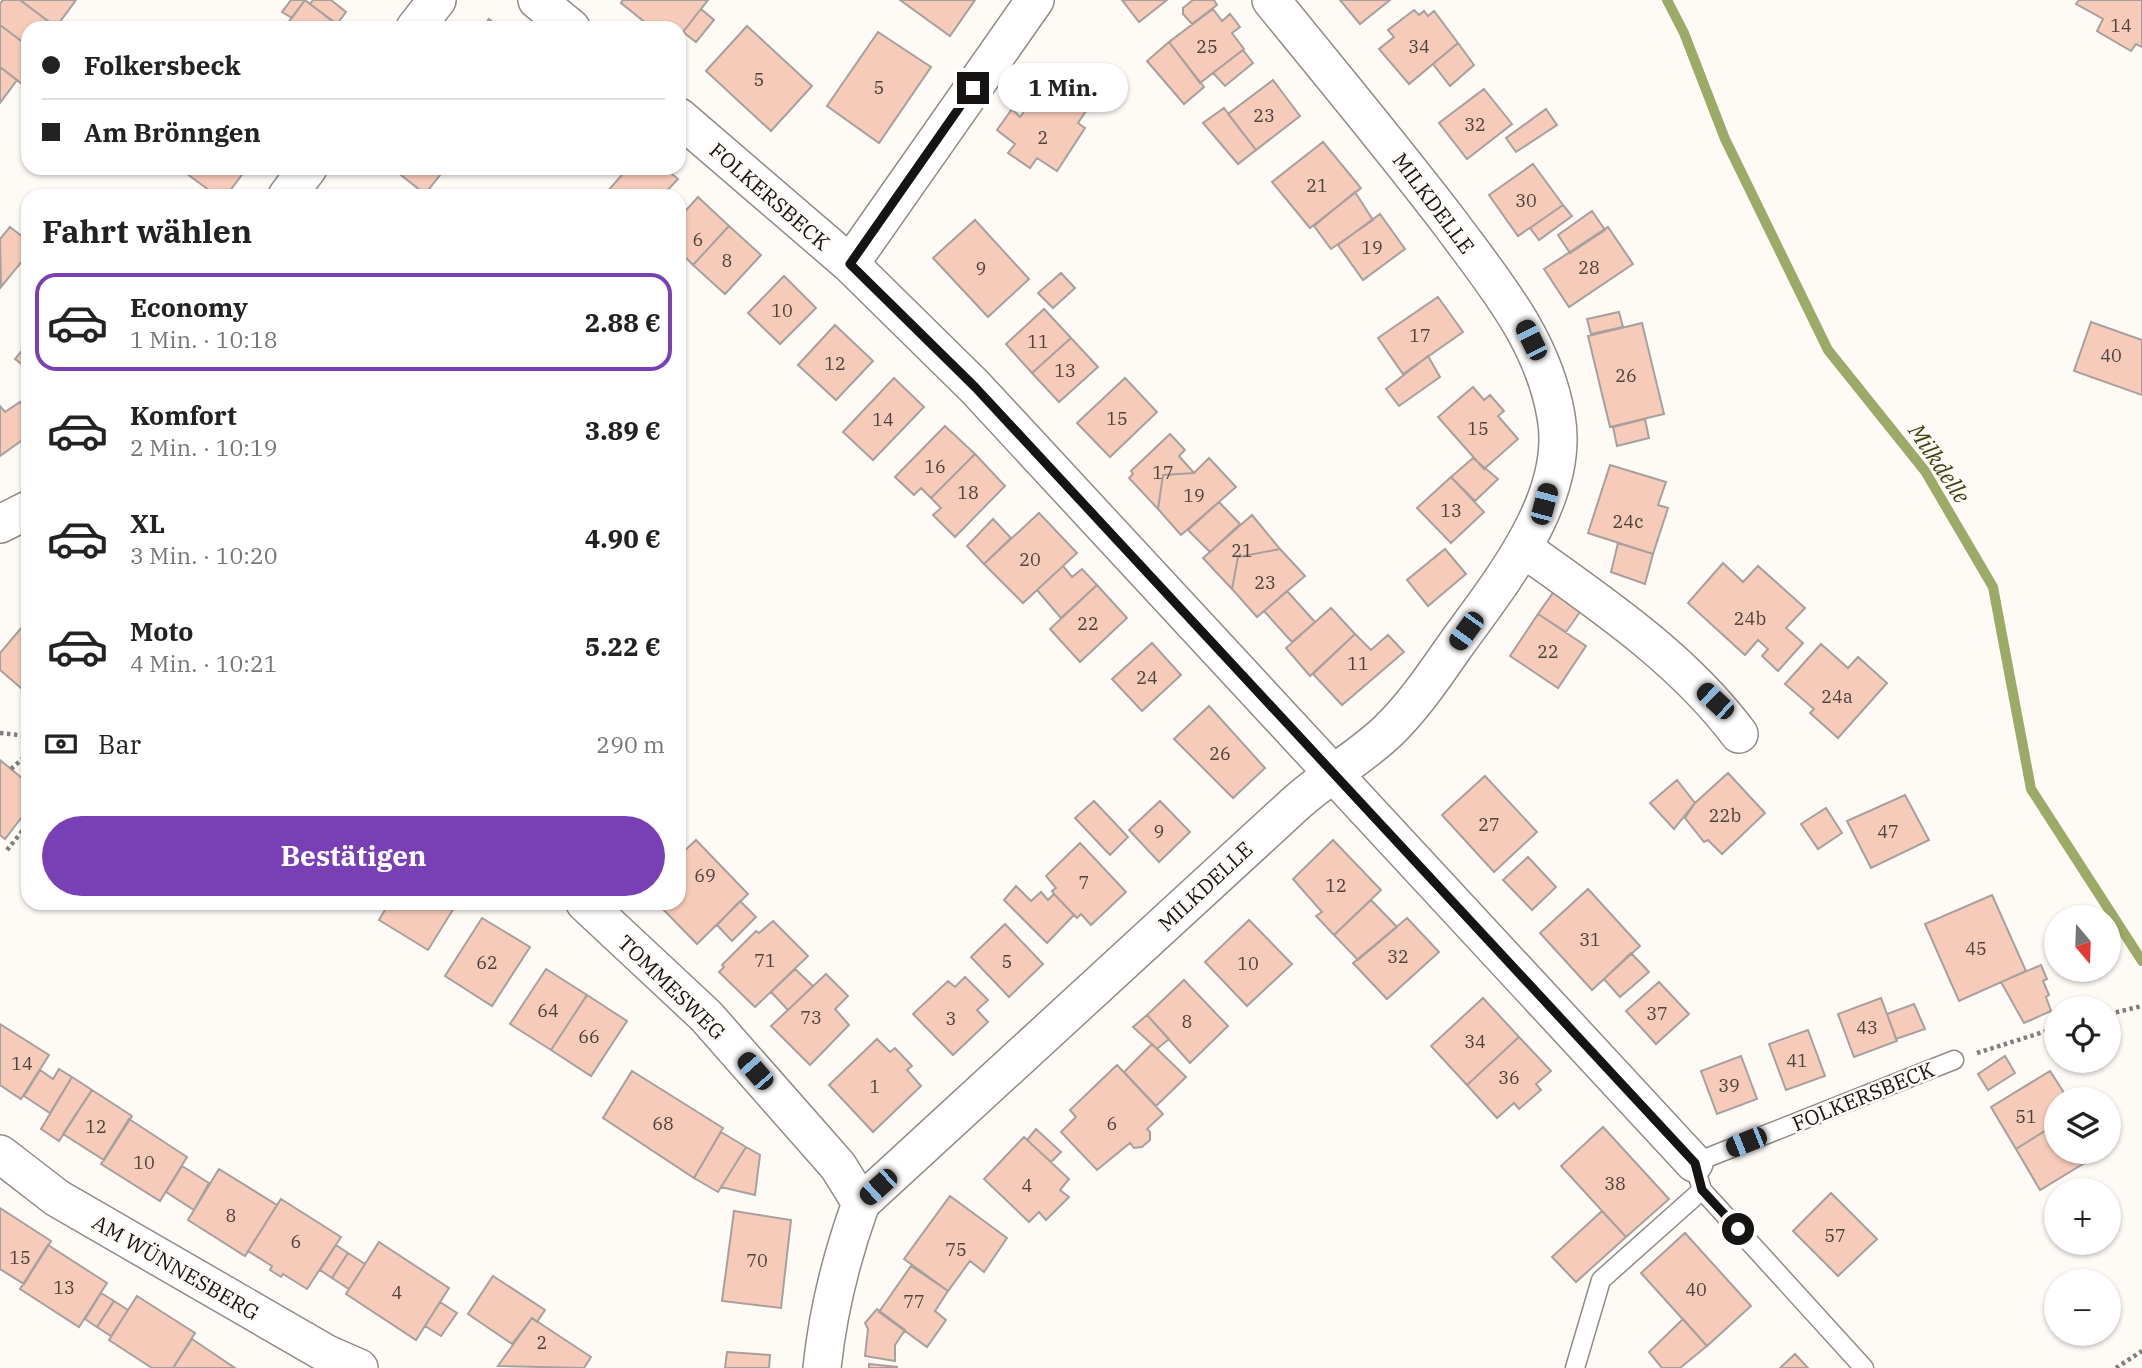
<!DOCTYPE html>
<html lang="de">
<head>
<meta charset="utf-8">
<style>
	body { margin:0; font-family:"IBM Plex Serif",serif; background:#f6f6f6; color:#222; height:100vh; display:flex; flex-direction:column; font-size:26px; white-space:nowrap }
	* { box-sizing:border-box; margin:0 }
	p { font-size:23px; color:#767676 }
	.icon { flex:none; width:38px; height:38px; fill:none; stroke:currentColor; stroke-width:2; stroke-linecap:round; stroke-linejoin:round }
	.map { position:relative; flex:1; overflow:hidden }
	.sheet { position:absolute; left:21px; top:189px; width:665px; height:721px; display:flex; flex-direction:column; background:#fff; border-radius:21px; box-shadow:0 2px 5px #0004 }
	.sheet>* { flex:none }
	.hud { position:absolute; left:21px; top:21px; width:665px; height:154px; border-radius:21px; box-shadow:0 2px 5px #0004; display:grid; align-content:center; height:154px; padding:0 21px; background:#fff }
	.needle { width:46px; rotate:161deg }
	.controls { position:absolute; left:2044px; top:905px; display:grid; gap:14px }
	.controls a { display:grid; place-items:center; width:77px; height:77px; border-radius:50%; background:#fff; box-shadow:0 2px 5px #0004; font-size:35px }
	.end { position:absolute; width:32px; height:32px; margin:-16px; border:9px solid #151412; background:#fff; box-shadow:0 0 0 4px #fff }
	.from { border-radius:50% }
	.bubble { position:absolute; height:49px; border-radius:24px; background:#fff; box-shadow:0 2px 5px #0004; font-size:23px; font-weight:700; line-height:49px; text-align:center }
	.car { position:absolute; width:21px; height:42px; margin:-21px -10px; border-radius:9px; box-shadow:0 0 5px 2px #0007; background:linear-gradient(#222 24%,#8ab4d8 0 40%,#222 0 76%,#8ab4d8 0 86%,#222 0) }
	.hud b { display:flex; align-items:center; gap:24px; height:66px; font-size:26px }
	.hud b+b { border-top:2px solid #e0e0e0 }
	.hud i { width:18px; height:18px; background:#222 }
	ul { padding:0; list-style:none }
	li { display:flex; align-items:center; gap:21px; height:98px; margin:0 14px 10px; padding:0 7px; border:4px solid transparent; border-radius:21px }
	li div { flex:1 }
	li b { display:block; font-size:26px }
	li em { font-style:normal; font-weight:700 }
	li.active { border-color:#793fb5 }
	li>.icon { width:63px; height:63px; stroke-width:1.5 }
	h2 { padding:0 21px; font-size:32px; line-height:84px }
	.pay { display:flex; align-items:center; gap:18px; height:77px; padding:0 21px; font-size:26px }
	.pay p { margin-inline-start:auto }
	.button { display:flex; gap:14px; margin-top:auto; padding:14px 21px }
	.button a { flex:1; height:80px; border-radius:42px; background:#793fb5; color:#fff; font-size:28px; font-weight:700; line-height:80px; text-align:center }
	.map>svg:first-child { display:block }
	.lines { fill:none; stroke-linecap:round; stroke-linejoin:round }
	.stream { stroke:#9da966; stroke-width:10 }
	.building { fill:#f7cbba; stroke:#a7a09d; stroke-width:2 }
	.service-casing { stroke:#908b87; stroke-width:21 }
	.minor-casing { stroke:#908b87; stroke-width:40 }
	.path { stroke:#817e7b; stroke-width:4.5; stroke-dasharray:3.5 3.5; stroke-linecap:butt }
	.service { stroke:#fff; stroke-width:18 }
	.minor { stroke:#fff; stroke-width:37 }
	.route { stroke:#151412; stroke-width:9 }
	.labels { text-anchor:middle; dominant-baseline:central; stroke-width:5; stroke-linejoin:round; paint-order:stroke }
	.number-label { font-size:18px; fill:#4e423c }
	.street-label { font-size:21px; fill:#151412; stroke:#fefaf6 }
	.water-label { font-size:23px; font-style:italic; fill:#3d4411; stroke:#fefaf6 }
</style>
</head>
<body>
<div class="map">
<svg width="2142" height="1368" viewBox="0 0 2142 1368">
	<rect width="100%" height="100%" fill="#fefaf6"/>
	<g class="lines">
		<path class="stream" d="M1667,0L1684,33L1725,139L1828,350L1925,471L1993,587L2031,789L2142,961"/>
	</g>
	<path class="building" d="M3,0H20L57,28H28V46L0,25V4Z
		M20,0H76L56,27Z
		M291,0H305L292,18L282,12Z
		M305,0L341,28H284Z
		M313,0H331L346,12L337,24L310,4Z
		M623,0H708L679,37V28H652L621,3Z
		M900,0H975L950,36Z
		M1122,0H1167L1139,22Z
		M1193,0H1214L1217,5L1192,24L1183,14V8Z
		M1340,0H1390L1360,24Z
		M2079,0H2142V47L2136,44L2131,51L2097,31L2103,19L2076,4Z
		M701,9L714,20L696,42L683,32Z
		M1213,9L1222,21L1230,14L1240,27L1232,33L1244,49L1200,83L1169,42Z
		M1414,10L1419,15L1424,11L1428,16L1434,11L1458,43L1409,84L1379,49L1394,37L1388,30Z
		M489,19L500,28H482Z
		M0,25L28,46V76L22,84L0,67Z
		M747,26L812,86L771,131L706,71Z
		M878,32L931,67L879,143L827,106Z
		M1169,42L1204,87L1184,104L1147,61Z
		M1458,43L1474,65L1450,86L1433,64Z
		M1243,50L1253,63L1225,86L1213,73Z
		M0,67L17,80L0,103Z
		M1273,80L1300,116L1256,150L1228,114Z
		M1484,89L1512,124L1467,159L1439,123Z
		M1060,91L1088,108L1078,123L1085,128L1057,171L1037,158L1030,168L1008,153L1015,144L997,130L1012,109L1020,117L1037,94L1052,104Z
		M1224,108L1256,150L1238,164L1203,123Z
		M1546,109L1557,125L1516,152L1506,138Z
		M1323,142L1361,188L1310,228L1272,182Z
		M1533,164L1563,205L1518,236L1489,195Z
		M179,168H247L226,196H217Z
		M392,168H442L444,170L425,194Z
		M628,168H665L678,179L662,196H610L606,193Z
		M1355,192L1373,220L1331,249L1314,226Z
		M698,197L729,226L693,265L679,251V218Z
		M1563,205L1572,216L1539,240L1530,228Z
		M1592,211L1605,230L1570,253L1558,235Z
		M1380,214L1405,249L1363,280L1338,245Z
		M975,220L1029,279L988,317L933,258Z
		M729,226L761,255L725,294L693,265Z
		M10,227L28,241V254L1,287L0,239Z
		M1608,227L1633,264L1569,307L1544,269Z
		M1061,273L1075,288L1053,308L1038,293Z
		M784,276L816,308L780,344L748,313Z
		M1438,297L1463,332L1403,374L1378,338Z
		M1044,309L1071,338L1032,373L1006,344Z
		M1619,312L1623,327L1591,334L1587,319Z
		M2091,322L2142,340V395L2074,371Z
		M1642,323L1664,414L1610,427L1588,336Z
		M835,325L873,361L836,400L798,365Z
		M1071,338L1098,367L1059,402L1032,373Z
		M28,343V369L15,359Z
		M1428,356L1440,377L1399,406L1386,389Z
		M894,378L924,407L873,460L843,432Z
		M1125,378L1157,412L1110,457L1077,423Z
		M1473,387L1484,400L1490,395L1504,411L1498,416L1518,439L1484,469L1438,417Z
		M20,402L28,414V436L0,456V406L5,412Z
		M1645,419L1649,438L1617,446L1613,427Z
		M945,426L975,454L931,498L921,488L914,495L895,477Z
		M1170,434L1185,450L1179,456L1194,473L1163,475L1158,509L1129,478L1133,474L1131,471Z
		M975,454L1005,486L955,537L933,515L941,508L931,498Z
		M1209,458L1236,487L1181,535L1158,509L1163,475L1194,473Z
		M1473,458L1498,479L1475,501L1451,477Z
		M1610,465L1666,482L1658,505L1668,508L1653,554L1588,533Z
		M1451,477L1484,512L1451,543L1417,508Z
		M1219,502L1240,524L1210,552L1188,530Z
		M1039,513L1077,553L1023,603L984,564Z
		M1252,515L1280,549L1238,557L1232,589L1203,558Z
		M993,519L1011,538L984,564L967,546Z
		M1618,543L1653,554L1645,584L1611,572Z
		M1280,549L1305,576L1257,617L1232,589L1238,557Z
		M1445,549L1466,574L1428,606L1407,580Z
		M1723,563L1743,582L1758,566L1805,608L1786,628L1803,643L1778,671L1762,656L1768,649L1758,640L1745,655L1688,603Z
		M1063,566L1072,577L1082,569L1097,585L1061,618L1037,590Z
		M1097,585L1127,618L1080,662L1050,629Z
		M1555,590L1582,609L1566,632L1538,614Z
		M1287,591L1315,622L1292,642L1264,611Z
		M1331,608L1355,634L1310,676L1286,648Z
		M1538,614L1586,646L1558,688L1510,656Z
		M28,620V694L0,670V653Z
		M1355,634L1371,650L1388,635L1404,652L1342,705L1313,674Z
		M1152,643L1181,675L1142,711L1112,679Z
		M1821,644L1848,668L1858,657L1887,683L1838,738L1810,713L1814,709L1785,684Z
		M1209,706L1265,768L1233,798L1174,739Z
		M0,760L28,783V809L5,839L0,835Z
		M1728,773L1765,813L1722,854L1708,840L1704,842L1685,818L1695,803Z
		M1485,776L1537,832L1494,872L1442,815Z
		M1677,780L1695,803L1674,829L1650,803Z
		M1905,795L1929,840L1871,868L1847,821Z
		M1094,801L1128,837L1110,855L1075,818Z
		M1160,801L1190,832L1159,862L1129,830Z
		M1826,808L1842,833L1818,849L1801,824Z
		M696,840L748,894L697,944L657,903H679V856Z
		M1333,840L1381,890L1334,935L1316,916L1322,912L1293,879Z
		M1080,843L1126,892L1091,925L1081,914L1077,918L1054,894L1052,891L1056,888L1046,876Z
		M1528,857L1556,887L1532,910L1503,880Z
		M1016,886L1031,901L1041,892L1048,900L1054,894L1074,915L1047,943L1004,900Z
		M1588,889L1640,946L1592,990L1540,933Z
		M1992,895L2026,971L1959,1001L1925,924Z
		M1371,900L1397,927L1358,960L1334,935Z
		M740,901L756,917L732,941L717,925Z
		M389,903H457L428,950L379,920Z
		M482,918L530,947L492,1006L445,976Z
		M1407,918L1439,952L1387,999L1353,963Z
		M1249,920L1292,964L1247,1006L1205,962Z
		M773,921L808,956L755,1007L719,972L724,967L722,965L756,931L759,933Z
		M1005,924L1043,964L1009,997L971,957Z
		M1631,953L1649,972L1620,997L1604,979Z
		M2041,965L2047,979L2043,981L2049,995L2046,997L2051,1011L2024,1023L2001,982Z
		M546,969L587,995L551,1050L510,1024Z
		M795,969L813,986L788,1010L771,992Z
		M826,974L848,996L835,1009L849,1025L810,1065L771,1026Z
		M965,977L988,1000L977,1010L988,1022L953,1055L913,1014L948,981L955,987Z
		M1184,980L1228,1026L1190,1063L1147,1015Z
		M1659,982L1689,1014L1656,1044L1626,1011Z
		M587,995L627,1021L591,1076L551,1050Z
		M1483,998L1519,1037L1467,1085L1431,1046Z
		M1881,998L1897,1041L1854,1057L1838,1014Z
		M1914,1004L1925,1029L1896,1039L1887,1014Z
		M1147,1015L1169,1039L1157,1049L1133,1027Z
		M0,1024L49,1055L21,1099L0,1085Z
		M1808,1030L1825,1076L1786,1090L1769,1044Z
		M1519,1037L1551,1071L1536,1084L1541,1090L1519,1109L1514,1103L1497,1118L1467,1085Z
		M877,1039L890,1052L895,1048L912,1066L907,1070L921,1086L873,1132L829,1085Z
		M1152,1044L1186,1077L1156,1106L1124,1072Z
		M1741,1056L1757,1099L1717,1114L1701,1071Z
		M2005,1056L2015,1073L1988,1090L1978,1074Z
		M1117,1065L1163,1114L1147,1129L1150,1132V1140L1142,1147L1134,1148L1130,1143L1097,1170L1061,1132L1076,1117L1070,1110Z
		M59,1069L72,1077L50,1113L24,1096L40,1070L53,1079Z
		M632,1071L723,1128L694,1178L603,1118Z
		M2050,1071L2068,1099H2056V1124L2016,1149L1991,1107Z
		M72,1077L92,1090L59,1141L41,1129Z
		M92,1090L132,1116L104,1160L63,1134Z
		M129,1119L187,1157L160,1201L101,1164Z
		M2056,1124V1152L2101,1153L2040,1190L2016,1149Z
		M1603,1127L1669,1199L1626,1237L1561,1166Z
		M1036,1129L1061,1152L1051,1162L1027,1140Z
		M721,1132L746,1147L718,1192L694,1178Z
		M1024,1137L1069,1179L1060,1190L1069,1197L1046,1220L1039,1212L1029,1222L984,1179Z
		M746,1147L760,1155L755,1195L721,1187Z
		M182,1166L209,1183L194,1210L166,1192Z
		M219,1169L277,1205L245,1256L188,1220Z
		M1831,1193L1877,1239L1838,1276L1793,1231Z
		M950,1196L1007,1238L984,1272L970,1261L948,1291L904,1259Z
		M281,1199L341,1237L307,1289L283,1274L281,1277L270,1270L272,1266L248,1251Z
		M0,1208L51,1241L24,1284L0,1269Z
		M2056,1210V1234L2045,1217Z
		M734,1211L791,1220L781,1308L722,1301Z
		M1602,1211L1626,1237L1576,1282L1552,1257Z
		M1685,1233L1751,1306L1707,1346L1641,1273Z
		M379,1242L449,1288L416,1340L346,1294Z
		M48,1245L107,1283L79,1327L20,1289Z
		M336,1245L348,1253L332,1278L320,1270Z
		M348,1253L365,1264L349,1289L332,1278Z
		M911,1266L948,1291L935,1311L946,1320L927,1347L879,1312Z
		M493,1276L545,1310L537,1322L532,1318L512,1344L468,1314Z
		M101,1293L114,1301L97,1327L85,1319Z
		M137,1296L195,1333L173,1368H152L109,1340Z
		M114,1301L128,1310L111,1336L97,1327Z
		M440,1302L457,1313L441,1336L425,1326Z
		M877,1309L905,1330L895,1345V1361L865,1356L868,1329L865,1323Z
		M532,1318L591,1357L584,1368L498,1366Z
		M1683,1319L1707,1346L1680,1368H1662L1649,1352Z
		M192,1339L235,1368H173Z
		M727,1352L770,1355L769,1368H725Z
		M1795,1354L1808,1368H1780Z
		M869,1364L897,1367V1368H869Z"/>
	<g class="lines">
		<g class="service-casing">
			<path id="service" d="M1575,1368L1601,1280L1702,1190
				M1864,1368L1702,1190L1694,1163L1954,1060"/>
		</g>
		<g class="minor-casing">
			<path id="minor" d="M537,0L571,28
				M415,28L437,0
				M679,117L850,264L975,387L1694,1163
				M287,196L308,168
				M850,264L1035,0
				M0,524L28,510
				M1523,548C1601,604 1681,657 1739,734
				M585,903L706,1016L838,1166L861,1203C841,1258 828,1310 822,1368
				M0,1154L57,1198L327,1354L359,1368
				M861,1203C1006,1071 1150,938 1294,805C1323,778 1360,758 1388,731C1414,706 1436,673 1457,643C1501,582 1571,497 1556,416C1543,340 1495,284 1450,223C1392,147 1331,74 1271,0"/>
		</g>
		<path class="path" d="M0,733L28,736
			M11,769L28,754
			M7,850L28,824
			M2109,1014L2142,1006
			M1977,1053L2056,1028
			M2116,1368L2142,1351"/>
		<use href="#service" class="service"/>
		<use href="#minor" class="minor"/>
	</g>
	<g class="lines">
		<path class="route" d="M973,88L850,264L975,387L1695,1163L1702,1190L1738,1229"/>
	</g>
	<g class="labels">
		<g class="number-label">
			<text x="2121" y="25">14</text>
			<text x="1207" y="46">25</text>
			<text x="1419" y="46">34</text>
			<text x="759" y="79">5</text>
			<text x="879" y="87">5</text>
			<text x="1264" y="115">23</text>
			<text x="1475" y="124">32</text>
			<text x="1043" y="137">2</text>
			<text x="1317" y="185">21</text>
			<text x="1526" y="200">30</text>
			<text x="698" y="239">6</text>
			<text x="1372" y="247">19</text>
			<text x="727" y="260">8</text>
			<text x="1589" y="267">28</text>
			<text x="981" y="268">9</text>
			<text x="782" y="310">10</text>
			<text x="1420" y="335">17</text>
			<text x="1038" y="341">11</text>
			<text x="2111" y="355">40</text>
			<text x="835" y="363">12</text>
			<text x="1065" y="370">13</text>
			<text x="1626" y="375">26</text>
			<text x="1117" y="418">15</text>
			<text x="883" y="419">14</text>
			<text x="1478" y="428">15</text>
			<text x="935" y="466">16</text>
			<text x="1163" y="472">17</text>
			<text x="968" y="492">18</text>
			<text x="1194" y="495">19</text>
			<text x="1451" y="510">13</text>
			<text x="1628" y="521">24c</text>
			<text x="1242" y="550">21</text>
			<text x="1030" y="559">20</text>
			<text x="1265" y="582">23</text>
			<text x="1750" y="618">24b</text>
			<text x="1088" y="623">22</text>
			<text x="1548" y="651">22</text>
			<text x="1358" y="663">11</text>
			<text x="1147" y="677">24</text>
			<text x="1837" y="696">24a</text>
			<text x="1220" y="753">26</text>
			<text x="1725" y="815">22b</text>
			<text x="1489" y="824">27</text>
			<text x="1159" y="831">9</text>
			<text x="1888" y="831">47</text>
			<text x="705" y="875">69</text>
			<text x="1084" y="882">7</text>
			<text x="1336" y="885">12</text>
			<text x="1590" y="939">31</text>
			<text x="1976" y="948">45</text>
			<text x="1398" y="956">32</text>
			<text x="765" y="960">71</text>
			<text x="1007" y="961">5</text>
			<text x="487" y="962">62</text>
			<text x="1248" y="963">10</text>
			<text x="548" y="1010">64</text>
			<text x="1657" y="1013">37</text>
			<text x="811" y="1017">73</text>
			<text x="951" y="1018">3</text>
			<text x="1187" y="1021">8</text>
			<text x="1867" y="1027">43</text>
			<text x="589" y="1036">66</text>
			<text x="1475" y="1041">34</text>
			<text x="1797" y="1060">41</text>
			<text x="22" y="1063">14</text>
			<text x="1509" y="1077">36</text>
			<text x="1729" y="1085">39</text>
			<text x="875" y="1086">1</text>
			<text x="2026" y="1116">51</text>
			<text x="663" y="1123">68</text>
			<text x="1112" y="1123">6</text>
			<text x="96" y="1126">12</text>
			<text x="144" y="1162">10</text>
			<text x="1615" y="1183">38</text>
			<text x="1027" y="1185">4</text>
			<text x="231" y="1215">8</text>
			<text x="1835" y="1235">57</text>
			<text x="296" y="1241">6</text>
			<text x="956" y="1249">75</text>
			<text x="20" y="1257">15</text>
			<text x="757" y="1260">70</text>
			<text x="64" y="1287">13</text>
			<text x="1696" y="1289">40</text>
			<text x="397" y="1292">4</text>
			<text x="914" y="1301">77</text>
			<text x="542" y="1342">2</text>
		</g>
		<g class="street-label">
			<text transform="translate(770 196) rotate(41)">FOLKERSBECK</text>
			<text transform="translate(1434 203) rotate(53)">MILKDELLE</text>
			<text transform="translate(1205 886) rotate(-43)">MILKDELLE</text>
			<text transform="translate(672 987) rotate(44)">TOMMESWEG</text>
			<text transform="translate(1863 1096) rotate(-22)">FOLKERSBECK</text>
			<text transform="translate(176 1267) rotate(30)">AM WÜNNESBERG</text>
		</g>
		<g class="water-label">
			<text transform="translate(1940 463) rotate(56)">Milkdelle</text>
		</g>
	</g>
</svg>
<div class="controls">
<a><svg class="needle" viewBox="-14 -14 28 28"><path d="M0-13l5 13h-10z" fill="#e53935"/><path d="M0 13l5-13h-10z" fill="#767676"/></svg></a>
<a><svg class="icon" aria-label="locate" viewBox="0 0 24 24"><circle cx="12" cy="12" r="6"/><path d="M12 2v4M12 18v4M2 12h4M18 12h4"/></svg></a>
<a><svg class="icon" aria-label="layers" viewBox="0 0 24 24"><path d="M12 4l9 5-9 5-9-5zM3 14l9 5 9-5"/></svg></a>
<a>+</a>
<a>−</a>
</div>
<i class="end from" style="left:1738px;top:1229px"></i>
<i class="end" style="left:973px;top:88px"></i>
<div class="bubble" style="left:998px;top:63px;width:130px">1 Min.</div>
<i class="car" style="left:1531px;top:340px;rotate:334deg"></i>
<i class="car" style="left:1544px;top:504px;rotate:15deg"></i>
<i class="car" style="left:1466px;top:631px;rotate:216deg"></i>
<i class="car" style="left:1715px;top:701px;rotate:313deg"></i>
<i class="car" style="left:755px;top:1071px;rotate:319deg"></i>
<i class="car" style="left:1746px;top:1142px;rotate:248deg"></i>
<i class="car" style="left:878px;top:1187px;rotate:228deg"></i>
<div class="hud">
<b><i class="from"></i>Folkersbeck</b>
<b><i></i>Am Brönngen</b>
</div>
<section class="sheet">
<h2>Fahrt wählen</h2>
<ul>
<li class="active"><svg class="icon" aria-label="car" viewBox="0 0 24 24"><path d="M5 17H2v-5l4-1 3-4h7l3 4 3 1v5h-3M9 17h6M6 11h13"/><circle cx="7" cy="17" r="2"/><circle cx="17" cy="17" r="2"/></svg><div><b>Economy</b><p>1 Min. · 10:18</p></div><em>2.88 €</em></li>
<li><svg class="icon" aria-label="car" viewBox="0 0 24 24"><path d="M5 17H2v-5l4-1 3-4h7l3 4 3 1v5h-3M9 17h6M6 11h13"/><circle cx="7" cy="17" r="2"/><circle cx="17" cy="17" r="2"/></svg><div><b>Komfort</b><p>2 Min. · 10:19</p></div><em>3.89 €</em></li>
<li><svg class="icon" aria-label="car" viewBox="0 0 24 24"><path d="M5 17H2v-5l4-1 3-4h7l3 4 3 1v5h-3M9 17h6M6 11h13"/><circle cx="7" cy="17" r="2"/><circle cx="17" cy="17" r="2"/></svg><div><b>XL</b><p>3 Min. · 10:20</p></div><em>4.90 €</em></li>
<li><svg class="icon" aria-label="car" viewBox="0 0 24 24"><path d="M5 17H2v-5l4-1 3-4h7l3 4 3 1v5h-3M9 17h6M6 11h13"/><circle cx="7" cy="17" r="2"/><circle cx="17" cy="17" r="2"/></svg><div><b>Moto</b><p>4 Min. · 10:21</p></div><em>5.22 €</em></li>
</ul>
<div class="pay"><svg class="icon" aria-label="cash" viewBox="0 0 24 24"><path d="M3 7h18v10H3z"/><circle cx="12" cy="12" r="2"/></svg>Bar<p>290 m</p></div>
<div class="button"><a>Bestätigen</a></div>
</section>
</div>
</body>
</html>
